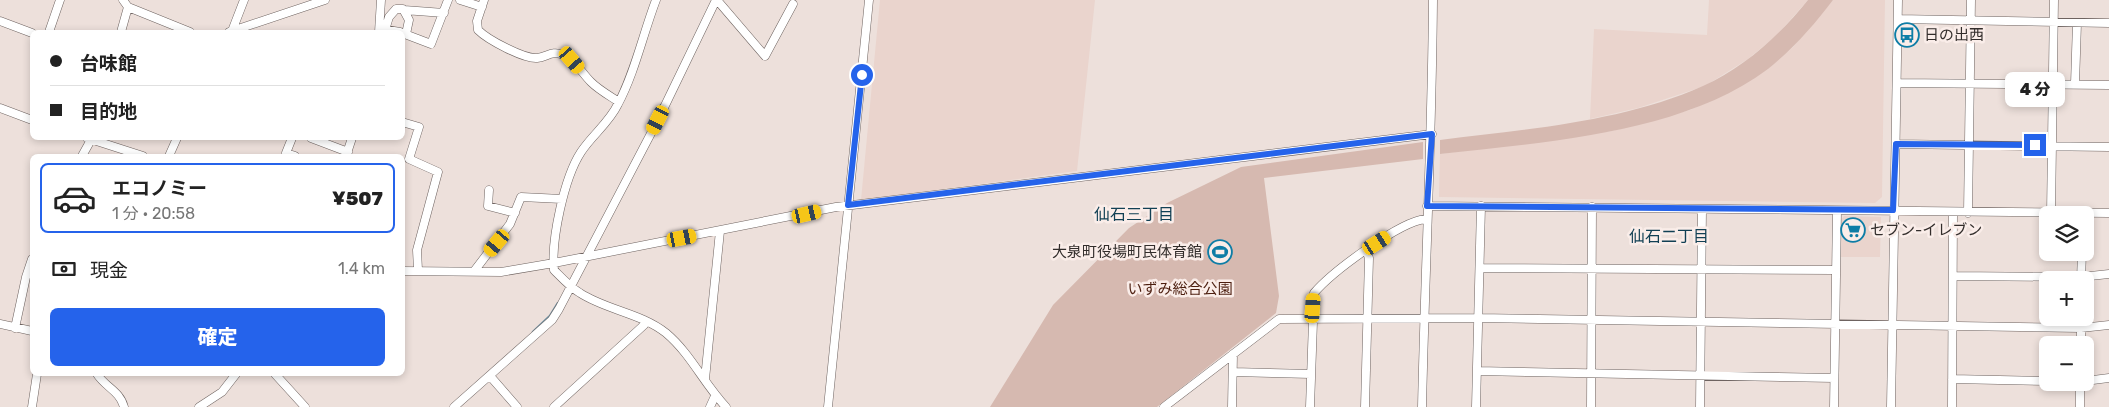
<!DOCTYPE html>
<html lang="ja">
<head>
<meta charset="utf-8">
<style>
	body { margin:0; font-family:Rubik,"Noto Sans JP",sans-serif; background:#f2f2f2; color:#222; height:100vh; display:flex; flex-direction:column; font-size:19px; white-space:nowrap }
	* { box-sizing:border-box; margin:0 }
	p { font-size:16px; color:#767676 }
	.icon { flex:none; width:28px; height:28px; fill:none; stroke:currentColor; stroke-width:2; stroke-linecap:round; stroke-linejoin:round }
	.map { position:relative; flex:1; overflow:hidden }
	.panel { position:absolute; left:30px; top:154px; width:375px; height:222px; display:flex; flex-direction:column; background:#fff; border-radius:8px; box-shadow:0 2px 8px #0003 }
	.panel>* { flex:none }
	.hud { position:absolute; left:30px; top:30px; width:375px; height:110px; border-radius:8px; box-shadow:0 2px 8px #0003; display:grid; align-content:center; height:110px; padding:0 20px; background:#fff }
	.controls { position:absolute; left:2039px; top:206px; display:grid; gap:10px }
	.controls a { display:grid; place-items:center; width:55px; height:55px; border-radius:8px; background:#fff; box-shadow:0 2px 8px #0003; font-size:25px }
	.end { position:absolute; width:22px; height:22px; margin:-11px; border:6px solid #2563eb; background:#fff; box-shadow:0 0 0 2px #fff }
	.from { border-radius:50% }
	.bubble { position:absolute; height:35px; border-radius:8px; background:#fff; box-shadow:0 2px 8px #0003; font-size:16px; font-weight:800; line-height:35px; text-align:center }
	.car { position:absolute; width:15px; height:30px; margin:-15px -8px; border-radius:6px; box-shadow:0 0 4px 1px #0007; background:linear-gradient(#f5c518 24%,#345 0 40%,#f5c518 0 76%,#345 0 86%,#f5c518 0) }
	.hud b { display:flex; align-items:center; gap:18px; height:48px; font-size:19px }
	.hud b+b { border-top:1px solid #e0e0e0 }
	.hud i { width:12px; height:12px; background:#222 }
	ul { padding:9px 0 0; list-style:none }
	li { display:flex; align-items:center; gap:15px; height:70px; margin:0 10px 8px; padding:0 10px; border:2px solid transparent; border-radius:8px }
	li div { flex:1 }
	li b { display:block; font-size:19px }
	li em { font-style:normal; font-weight:800 }
	li.current { border-color:#2563eb }
	li>.icon { width:45px; height:45px; stroke-width:1.5 }
	.pay { display:flex; align-items:center; gap:12px; height:55px; padding:0 20px; font-size:19px }
	.pay p { margin-inline-start:auto }
	.primary-button { display:flex; gap:10px; margin-top:auto; padding:10px 20px }
	.primary-button a { flex:1; height:58px; border-radius:8px; background:#2563eb; color:#fff; font-size:20px; font-weight:800; line-height:58px; text-align:center }
	.map>svg:first-child { display:block }
	.built { fill:#ead4cd }
	.green { fill:#d6b9b0 }
	.lines { fill:none; stroke-linecap:round; stroke-linejoin:round }
	.stream { stroke:#6d8d9e; stroke-width:2.5 }
	.minor-casing { stroke:#6e6360; stroke-width:9 }
	.minor { stroke:#fff; stroke-width:8 }
	.route { stroke:#2563eb; stroke-width:6 }
	.labels { text-anchor:middle; dominant-baseline:central; stroke-width:5; stroke-linejoin:round; paint-order:stroke }
	.poi-label { font-size:15px; fill:#322d2b; stroke:#faede9; text-anchor:start }
	.park-label { font-size:15px; fill:#4c1e0f; stroke:#faede9 }
	.neighbourhood-label { font-size:16px; fill:#114054; stroke:#faede9 }
</style>
</head>
<body>
<div class="map">
<svg width="2109" height="407" viewBox="0 0 2109 407">
	<rect width="100%" height="100%" fill="#ede0db"/>
	<path class="built" d="M880,0H1095L1077,171L861,200Z
		M1709,0H1808L1777,35L1748,59L1705,86L1638,108L1590,119L1594,29L1707,35Z
		M1833,0H1885L1882,197L1875,203L1439,197L1440,154L1612,131L1690,110L1726,94L1768,69L1793,47Z
		M1844,216L1881,217L1880,257H1839L1840,221Z"/>
	<path class="green" d="M1808,0H1833C1814,25 1793,49 1768,69C1681,134 1545,142 1440,154V140C1528,129 1622,122 1703,86C1744,68 1780,35 1808,0Z
		M1423,142V159L1264,178L1279,296L1276,313L1157,407H990L1053,305L1129,228L1167,203L1241,167Z"/>
	<g class="lines">
		<path class="stream" d="M650,127L661,105
			M533,332L550,316L558,303"/>
		<g class="minor-casing">
			<path id="minor" d="M123,0L128,7L190,32
				M460,0L482,7
				M484,0L477,21L478,30C488,40 524,59 537,58C547,57 552,50 563,55C575,60 582,73 591,82C599,90 610,96 619,102
				M656,0C643,34 635,72 618,104C609,123 592,135 581,152C564,178 551,240 554,270C562,278 570,287 580,293C606,310 641,313 666,333C691,354 704,384 726,407
				M717,0L765,56L793,4
				M404,10L444,13
				M1898,19L2109,23
				M0,21L32,33
				M382,29L400,32
				M385,30L389,17L396,9H403L409,20L406,34
				M232,31L244,0
				M49,32L60,0
				M121,32L128,7
				M229,32L325,0
				M379,32L381,0
				M402,33L431,44L448,0
				M1897,83L2109,85
				M2075,84L2077,23
				M0,108L32,120
				M402,122L419,127L409,159L438,172L417,250L418,270
				M87,138L143,156
				M292,138L286,153L295,156
				M311,138L348,152
				M1896,144L2109,147
				M82,156L92,138
				M169,156L177,138
				M346,156L352,138
				M489,190L488,206L515,213
				M1427,206L2109,213
				M1968,213L1971,0
				M2051,214L2054,0
				M1480,268L1835,270
				M475,270L510,224L521,197L562,199
				M402,271L501,272L554,263L836,207L1432,134
				M1953,276L2081,277L2109,274
				M2081,280L2082,252
				M0,324L32,331
				M15,328L26,277L32,259
				M2081,345V318
				M1477,371L1834,378
				M1233,372L1311,374
				M97,374C105,387 120,391 124,407
				M275,374L305,407
				M490,376L517,407
				M705,379L720,231
				M1952,379L2048,381
				M2085,381L2109,378
				M32,407L37,374
				M199,407L222,392L236,374
				M454,407L552,320L559,309L658,120L716,0
				M554,407L644,325L646,321
				M710,407L715,396
				M828,407L869,0
				M1164,407L1279,319L1478,318L2081,328L2109,325
				M1232,407L1233,354
				M1310,407L1314,293C1332,272 1400,221 1426,219
				M1365,407L1369,258L1366,250
				M1422,407C1425,271 1432,136 1433,0
				M1476,407L1481,206
				M1591,407L1592,207
				M1700,407L1702,209
				M1834,407L1837,211
				M1891,407L1898,0
				M1952,407L1953,213
				M2080,407V382"/>
		</g>
		<use href="#minor" class="minor"/>
	</g>
	<g class="lines">
		<path class="route" d="M862,75L848,205L1432,134L1427,206L1893,210L1896,144L2035,145"/>
	</g>
	<defs>
		<g id="bus-ring" transform="scale(1.25)"><circle r="9.5" fill="#faede9" stroke="#0e7da6" stroke-width="1.5"/><path d="M-5-6H5V4H4V6H2V4H-2V6H-4V4H-5ZM-3.5-4V0h7V-4ZM-3.5 1.2v1.5H-2V1.2ZM2 1.2v1.5H3.5V1.2Z" fill="#0e7da6"/></g>
		<g id="supermarket-ring" transform="scale(1.25)"><circle r="9.5" fill="#faede9" stroke="#0e7da6" stroke-width="1.5"/><path d="M-6-5.5h2.5l.6 2H6L4.5 2H-2.5L-4.4-4H-6ZM-1.5 3.2a1.3 1.3 0 1 0 .1 0ZM3 3.2a1.3 1.3 0 1 0 .1 0Z" fill="#0e7da6"/></g>
		<g id="stadium-ring" transform="scale(1.25)"><circle r="9.5" fill="#faede9" stroke="#0e7da6" stroke-width="1.5"/><path d="M0-5a6.5 5 0 1 0 0 10a6.5 5 0 1 0 0-10ZM-3.5-1.8h7v3.6h-7Z" fill="#0e7da6"/></g>
	</defs>
	<g fill-rule="evenodd">
		<use href="#bus-ring" x="1907" y="35"/>
		<use href="#supermarket-ring" x="1853" y="230"/>
		<use href="#stadium-ring" x="1220" y="252"/>
	</g>
	<g class="labels">
		<g class="poi-label">
			<text x="1924" y="35">日の出西</text>
			<text x="1870" y="230">セブン-イレブン</text>
			<text x="1202" y="252" text-anchor="end">大泉町役場町民体育館</text>
		</g>
		<g class="park-label">
			<text x="1180" y="289">いずみ総合公園</text>
		</g>
		<g class="neighbourhood-label">
			<text x="1134" y="214">仙石三丁目</text>
			<text x="1669" y="236">仙石二丁目</text>
		</g>
	</g>
</svg>
<div class="controls">
<a><svg class="icon" aria-label="layers" viewBox="0 0 24 24"><path d="M12 4l9 5-9 5-9-5zM3 14l9 5 9-5"/></svg></a>
<a>+</a>
<a>−</a>
</div>
<i class="end from" style="left:862px;top:75px"></i>
<i class="end" style="left:2035px;top:145px"></i>
<div class="bubble" style="left:2005px;top:72px;width:60px">4 分</div>
<i class="car" style="left:572px;top:60px;rotate:139deg"></i>
<i class="car" style="left:658px;top:120px;rotate:207deg"></i>
<i class="car" style="left:807px;top:214px;rotate:77deg"></i>
<i class="car" style="left:682px;top:238px;rotate:79deg"></i>
<i class="car" style="left:497px;top:243px;rotate:220deg"></i>
<i class="car" style="left:1377px;top:243px;rotate:58deg"></i>
<i class="car" style="left:1313px;top:308px;rotate:4deg"></i>
<div class="hud">
<b><i class="from"></i>台味館</b>
<b><i></i>目的地</b>
</div>
<section class="panel">
<ul>
<li class="current"><svg class="icon" aria-label="car" viewBox="0 0 24 24"><path d="M5 17H2v-5l4-1 3-4h7l3 4 3 1v5h-3M9 17h6M6 11h13"/><circle cx="7" cy="17" r="2"/><circle cx="17" cy="17" r="2"/></svg><div><b>エコノミー</b><p>1 分 · 20:58</p></div><em>¥507</em></li>
</ul>
<div class="pay"><svg class="icon" aria-label="cash" viewBox="0 0 24 24"><path d="M3 7h18v10H3z"/><circle cx="12" cy="12" r="2"/></svg>現金<p>1.4 km</p></div>
<div class="primary-button"><a>確定</a></div>
</section>
</div>
</body>
</html>
